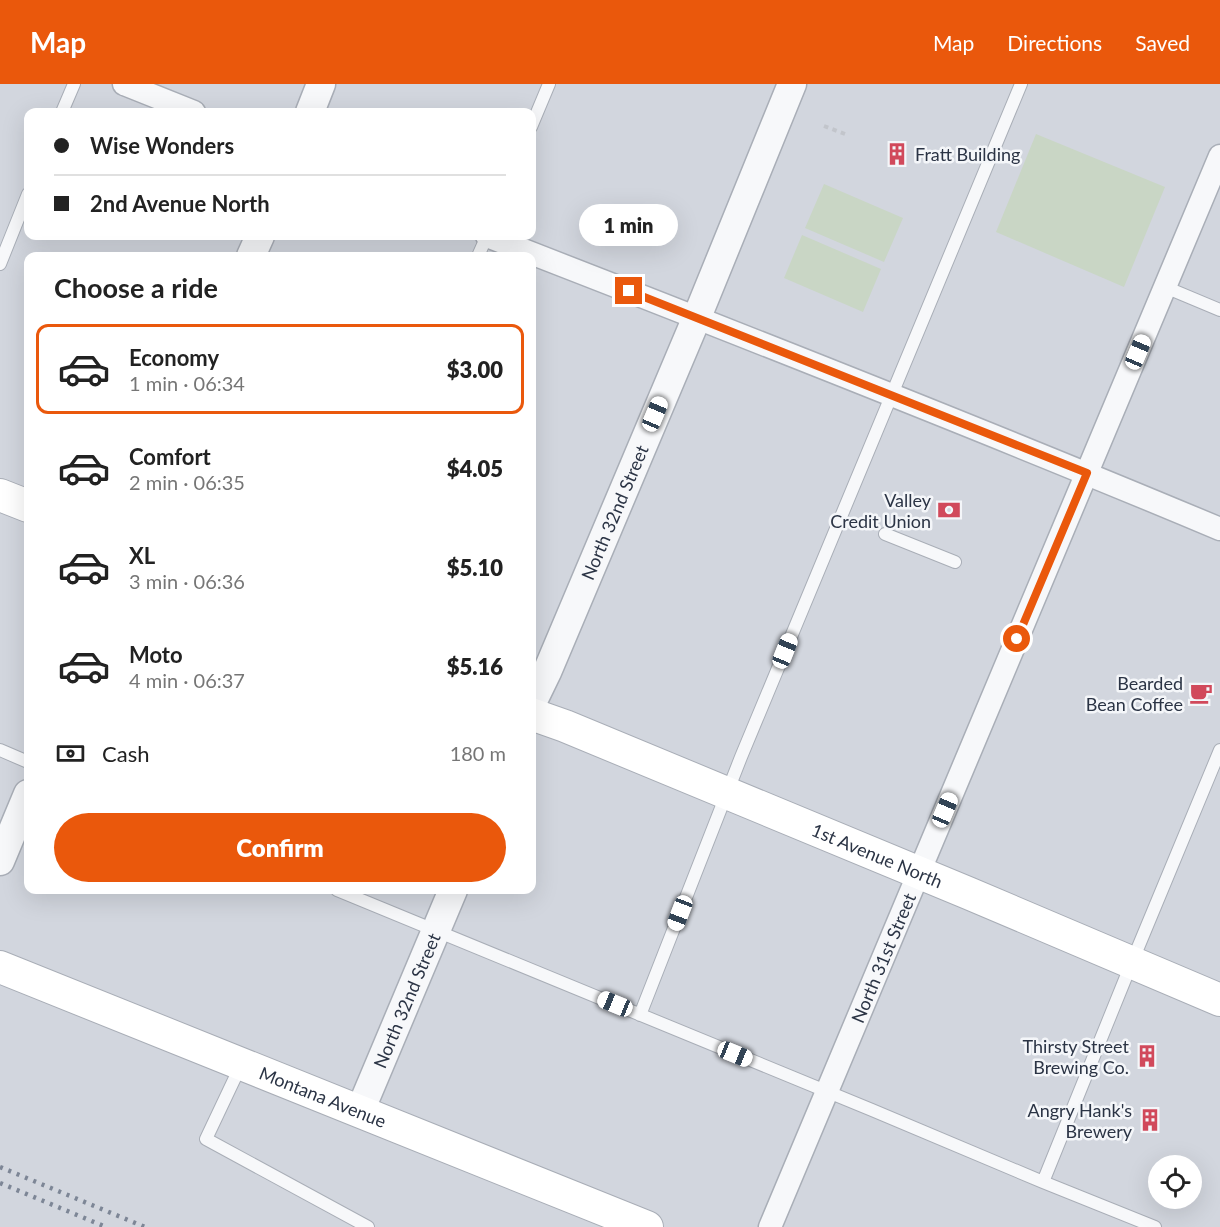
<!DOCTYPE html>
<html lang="en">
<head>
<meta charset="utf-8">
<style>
	body { margin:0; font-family:Lato,sans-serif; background:#f6f6f6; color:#222; height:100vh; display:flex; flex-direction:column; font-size:22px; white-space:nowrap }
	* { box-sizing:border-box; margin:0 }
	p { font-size:20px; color:#767676 }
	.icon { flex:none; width:33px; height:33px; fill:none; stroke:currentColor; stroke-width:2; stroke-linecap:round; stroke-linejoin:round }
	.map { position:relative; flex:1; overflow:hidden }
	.drawer { position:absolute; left:24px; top:168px; width:512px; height:642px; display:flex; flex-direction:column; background:#fff; border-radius:12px; box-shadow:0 6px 24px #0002 }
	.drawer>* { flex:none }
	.guide { position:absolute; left:24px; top:24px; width:512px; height:132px; border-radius:12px; box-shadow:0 6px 24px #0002; display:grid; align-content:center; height:132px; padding:0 30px; background:#fff }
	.fabs { position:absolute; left:1148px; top:1071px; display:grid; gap:12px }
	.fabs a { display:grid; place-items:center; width:54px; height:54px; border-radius:50%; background:#fff; box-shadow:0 6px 24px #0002; font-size:30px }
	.end { position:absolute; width:27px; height:27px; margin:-14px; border:8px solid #ea580c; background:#fff; box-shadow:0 0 0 3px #fff }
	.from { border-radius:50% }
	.bubble { position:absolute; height:42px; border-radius:21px; background:#fff; box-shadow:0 6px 24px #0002; font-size:20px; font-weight:800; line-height:42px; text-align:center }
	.car { position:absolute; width:18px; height:36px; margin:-18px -9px; border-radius:8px; box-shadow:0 0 4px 2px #0007; background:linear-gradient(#fff 24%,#345 0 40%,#fff 0 76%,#345 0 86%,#fff 0) }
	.guide b { display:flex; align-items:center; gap:21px; height:57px; font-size:22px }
	.guide b+b { border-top:2px solid #e0e0e0 }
	.guide i { width:15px; height:15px; background:#222 }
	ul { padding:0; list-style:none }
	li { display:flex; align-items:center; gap:18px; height:90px; margin:0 12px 9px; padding:0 18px; border:3px solid transparent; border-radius:12px }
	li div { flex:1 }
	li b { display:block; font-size:22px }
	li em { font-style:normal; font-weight:800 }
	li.current { border-color:#ea580c }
	li>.icon { width:54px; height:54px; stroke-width:1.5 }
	h2 { padding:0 30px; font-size:27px; line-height:72px }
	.pay { display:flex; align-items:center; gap:15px; height:66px; padding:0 30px; font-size:22px }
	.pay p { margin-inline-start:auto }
	.action { display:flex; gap:12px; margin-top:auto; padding:12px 30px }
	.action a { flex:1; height:69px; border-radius:36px; background:#ea580c; color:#fff; font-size:24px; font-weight:800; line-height:69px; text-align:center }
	header { display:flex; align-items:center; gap:36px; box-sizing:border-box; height:84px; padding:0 30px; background:#ea580c; color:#fff }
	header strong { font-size:28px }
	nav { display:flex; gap:33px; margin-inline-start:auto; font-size:21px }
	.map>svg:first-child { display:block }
	.built { fill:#d2d6de; fill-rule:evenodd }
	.green { fill:#c9d6c5 }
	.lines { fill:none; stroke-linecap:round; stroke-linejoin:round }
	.service-casing { stroke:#a9aeb7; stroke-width:14 }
	.minor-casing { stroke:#a9aeb7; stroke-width:25 }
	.tertiary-casing { stroke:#a9aeb7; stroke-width:31 }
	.secondary-casing { stroke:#a9aeb7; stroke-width:34 }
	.path { stroke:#c2c5cb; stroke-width:4; stroke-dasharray:4.5 4.5; stroke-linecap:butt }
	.service { stroke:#f7f8fa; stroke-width:12 }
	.minor { stroke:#f7f8fa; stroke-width:22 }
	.tertiary { stroke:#f7f8fa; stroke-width:28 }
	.secondary { stroke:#fff; stroke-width:32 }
	.rail { stroke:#7d8696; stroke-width:4.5; stroke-dasharray:3 6; stroke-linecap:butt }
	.route { stroke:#ea580c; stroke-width:8 }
	.labels { text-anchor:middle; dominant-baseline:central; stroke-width:5; stroke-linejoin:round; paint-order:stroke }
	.poi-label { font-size:18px; fill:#2b3445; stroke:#f4f6f9; text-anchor:end }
	.street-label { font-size:18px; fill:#2b3445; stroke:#f4f6f9 }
</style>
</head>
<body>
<header>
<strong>Map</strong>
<nav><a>Map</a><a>Directions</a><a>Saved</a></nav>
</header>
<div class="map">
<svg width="1220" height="1143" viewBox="0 0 1220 1143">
	<rect width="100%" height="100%" fill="#e4e7ec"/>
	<path class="built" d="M0,0H1220V1143H0ZM28,28H531V152H28ZM28,172H531V806H28ZM1158,1082H1191V1114H1158Z"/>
	<path class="green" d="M1036,50L1165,103L1124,203L996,148Z
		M824,100L903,134L884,178L805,144Z
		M802,151L881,185L863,228L784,194Z"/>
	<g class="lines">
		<g class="service-casing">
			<path id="service" d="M62,28L74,0
				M531,43L549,0
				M478,172L487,152
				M0,180L28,110
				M1165,203L1220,226
				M885,450L955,478
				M0,666L28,678
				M337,806L872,1026L1043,1098L1155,1143
				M640,931L741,673L1021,0
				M241,981L206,1055L368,1143
				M1043,1098L1132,878L1220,666"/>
		</g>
		<g class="minor-casing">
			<g id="minor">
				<path d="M124,0L194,28"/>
				<path d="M487,152C732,247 977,343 1220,445"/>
				<path id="s1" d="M770,1143L1220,72"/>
			</g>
		</g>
		<g class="tertiary-casing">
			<g id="tertiary">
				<path d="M310,28L321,0"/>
				<path d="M251,172L260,152"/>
				<path id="s2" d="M531,621L547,588L697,233L792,0"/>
				<path d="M0,777L28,710"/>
				<path id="s3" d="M360,1027L453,806"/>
			</g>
		</g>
		<g class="secondary-casing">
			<g id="secondary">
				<path d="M0,411L28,422"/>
				<path id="s4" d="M531,630L565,642L968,809L1220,916"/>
				<path id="s5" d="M0,883L647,1143"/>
			</g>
		</g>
		<path class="path" d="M824,42L845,50"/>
		<use href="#service" class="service"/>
		<use href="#minor" class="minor"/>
		<use href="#tertiary" class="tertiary"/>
		<use href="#secondary" class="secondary"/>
		<path class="rail" d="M0,1083L145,1143
			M0,1099L106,1143"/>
	</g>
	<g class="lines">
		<path class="route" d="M629,207L1087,389L1017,555"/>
	</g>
	<defs>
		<g id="building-bare" transform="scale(1.8)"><path d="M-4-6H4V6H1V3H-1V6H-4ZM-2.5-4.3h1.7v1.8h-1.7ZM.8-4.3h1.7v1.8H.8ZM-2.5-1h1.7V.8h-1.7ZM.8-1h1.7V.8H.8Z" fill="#d1495b" stroke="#f4f6f9" stroke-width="2.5" paint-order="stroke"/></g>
		<g id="bank-bare" transform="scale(1.8)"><path d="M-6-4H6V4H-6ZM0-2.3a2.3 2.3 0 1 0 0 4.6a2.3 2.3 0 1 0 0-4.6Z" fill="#d1495b" stroke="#f4f6f9" stroke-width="2.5" paint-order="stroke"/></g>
		<g id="cafe-bare" transform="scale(1.8)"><path d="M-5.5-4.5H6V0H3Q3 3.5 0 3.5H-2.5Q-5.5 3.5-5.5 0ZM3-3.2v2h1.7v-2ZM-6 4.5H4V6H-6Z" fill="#d1495b" stroke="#f4f6f9" stroke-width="2.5" paint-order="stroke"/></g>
	</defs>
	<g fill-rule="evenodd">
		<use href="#building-bare" x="897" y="70"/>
		<use href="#bank-bare" x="949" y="426"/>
		<use href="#cafe-bare" x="1201" y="609"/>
		<use href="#building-bare" x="1147" y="972"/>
		<use href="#building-bare" x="1150" y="1036"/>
	</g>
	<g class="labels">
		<g class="poi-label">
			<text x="915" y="70" text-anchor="start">Fratt Building</text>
			<text x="931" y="416">Valley<tspan x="931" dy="21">Credit Union</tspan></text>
			<text x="1183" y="599">Bearded<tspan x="1183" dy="21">Bean Coffee</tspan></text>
			<text x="1129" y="962">Thirsty Street<tspan x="1129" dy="21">Brewing Co.</tspan></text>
			<text x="1132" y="1026">Angry Hank's<tspan x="1132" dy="21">Brewery</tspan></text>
		</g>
		<g class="street-label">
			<text stroke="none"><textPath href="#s2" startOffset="210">North 32nd Street</textPath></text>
			<text stroke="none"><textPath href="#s4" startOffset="374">1st Avenue North</textPath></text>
			<text stroke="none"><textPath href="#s1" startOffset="292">North 31st Street</textPath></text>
			<text stroke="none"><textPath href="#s3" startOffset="120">North 32nd Street</textPath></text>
			<text stroke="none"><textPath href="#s5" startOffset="348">Montana Avenue</textPath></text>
		</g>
	</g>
</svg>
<div class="fabs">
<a><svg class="icon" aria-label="locate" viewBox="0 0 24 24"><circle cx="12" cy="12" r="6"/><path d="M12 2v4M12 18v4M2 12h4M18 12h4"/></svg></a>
</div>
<i class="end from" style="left:1017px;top:555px"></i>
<i class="end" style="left:629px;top:207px"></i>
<div class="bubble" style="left:579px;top:120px;width:99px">1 min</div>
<i class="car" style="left:1138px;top:268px;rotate:23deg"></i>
<i class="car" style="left:655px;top:330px;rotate:23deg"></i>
<i class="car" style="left:785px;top:567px;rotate:22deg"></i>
<i class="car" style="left:945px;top:726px;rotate:23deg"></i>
<i class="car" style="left:680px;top:829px;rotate:201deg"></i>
<i class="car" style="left:615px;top:920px;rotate:292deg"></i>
<i class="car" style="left:735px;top:970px;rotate:112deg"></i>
<div class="guide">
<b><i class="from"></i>Wise Wonders</b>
<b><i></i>2nd Avenue North</b>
</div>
<section class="drawer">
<h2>Choose a ride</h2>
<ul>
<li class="current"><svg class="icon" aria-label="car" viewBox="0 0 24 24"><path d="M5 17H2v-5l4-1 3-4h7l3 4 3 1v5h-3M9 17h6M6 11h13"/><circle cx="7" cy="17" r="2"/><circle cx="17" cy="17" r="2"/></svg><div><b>Economy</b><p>1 min · 06:34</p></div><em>$3.00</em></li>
<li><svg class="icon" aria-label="car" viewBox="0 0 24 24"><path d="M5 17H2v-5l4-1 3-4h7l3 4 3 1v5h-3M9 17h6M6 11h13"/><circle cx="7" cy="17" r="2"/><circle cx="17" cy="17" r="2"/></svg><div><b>Comfort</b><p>2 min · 06:35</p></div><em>$4.05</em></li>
<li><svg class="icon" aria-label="car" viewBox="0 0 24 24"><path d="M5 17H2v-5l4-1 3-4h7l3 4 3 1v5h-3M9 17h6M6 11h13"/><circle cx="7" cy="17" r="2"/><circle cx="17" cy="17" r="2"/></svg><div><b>XL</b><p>3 min · 06:36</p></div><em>$5.10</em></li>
<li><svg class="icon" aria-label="car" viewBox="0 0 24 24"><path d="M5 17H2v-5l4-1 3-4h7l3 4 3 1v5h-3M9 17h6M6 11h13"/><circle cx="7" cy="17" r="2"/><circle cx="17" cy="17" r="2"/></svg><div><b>Moto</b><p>4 min · 06:37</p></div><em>$5.16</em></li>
</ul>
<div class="pay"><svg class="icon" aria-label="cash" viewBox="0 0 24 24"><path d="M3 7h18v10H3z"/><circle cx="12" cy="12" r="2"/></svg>Cash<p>180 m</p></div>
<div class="action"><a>Confirm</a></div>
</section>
</div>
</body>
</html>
